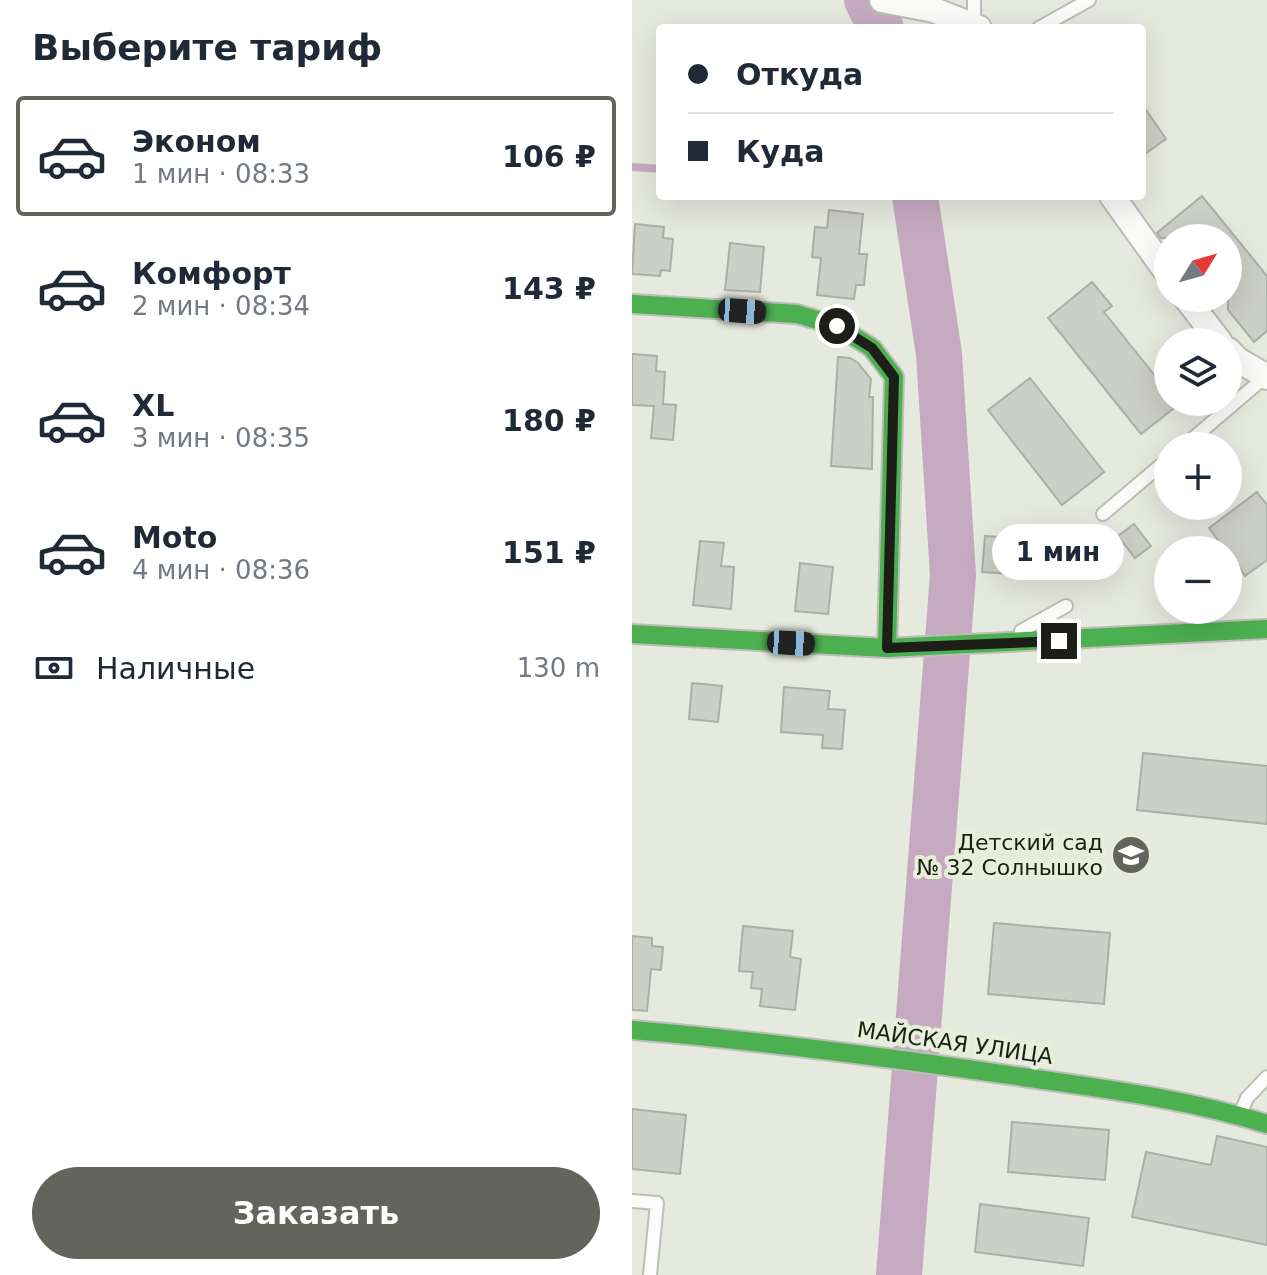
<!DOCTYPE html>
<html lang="ru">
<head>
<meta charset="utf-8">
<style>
	body { margin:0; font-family:"DejaVu Sans",sans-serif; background:#f6f6f7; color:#1f2937; height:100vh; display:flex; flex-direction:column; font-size:30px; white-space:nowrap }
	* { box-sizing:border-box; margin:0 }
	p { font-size:26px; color:#747a83 }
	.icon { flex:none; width:44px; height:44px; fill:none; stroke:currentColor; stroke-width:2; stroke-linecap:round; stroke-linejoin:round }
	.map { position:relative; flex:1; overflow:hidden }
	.side { display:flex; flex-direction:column; background:#fff; width:632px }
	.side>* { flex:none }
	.guide { position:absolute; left:24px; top:24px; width:490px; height:176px; border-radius:8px; box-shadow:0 8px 32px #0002; display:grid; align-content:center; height:176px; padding:0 32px; background:#fff }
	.needle { width:52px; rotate:53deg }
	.tools { position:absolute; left:522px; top:224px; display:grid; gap:16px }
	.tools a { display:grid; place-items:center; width:88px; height:88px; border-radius:50%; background:#fff; box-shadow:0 8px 32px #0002; font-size:40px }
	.end { position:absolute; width:36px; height:36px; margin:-18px; border:10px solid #1c1e17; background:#fff; box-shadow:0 0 0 4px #fff }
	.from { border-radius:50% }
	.bubble { position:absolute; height:56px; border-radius:28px; background:#fff; box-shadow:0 8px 32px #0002; font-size:26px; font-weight:700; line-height:56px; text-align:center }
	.car { position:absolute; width:24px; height:48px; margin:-24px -12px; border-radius:10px; box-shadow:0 0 6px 2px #0007; background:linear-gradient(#222 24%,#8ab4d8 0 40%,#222 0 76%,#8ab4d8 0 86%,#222 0) }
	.guide b { display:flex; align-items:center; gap:28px; height:76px; font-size:30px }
	.guide b+b { border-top:2px solid #e0e1e3 }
	.guide i { width:20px; height:20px; background:#1f2937 }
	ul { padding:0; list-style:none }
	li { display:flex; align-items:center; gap:24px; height:120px; margin:0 16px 12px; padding:0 16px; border:4px solid transparent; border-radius:8px }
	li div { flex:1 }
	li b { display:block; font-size:30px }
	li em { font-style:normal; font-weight:700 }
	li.current { border-color:#63655d }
	li>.icon { width:72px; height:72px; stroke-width:1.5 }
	h2 { padding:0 32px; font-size:36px; line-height:96px }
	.pay { display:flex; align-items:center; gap:20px; height:88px; padding:0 32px; font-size:30px }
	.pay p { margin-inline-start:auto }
	.button { display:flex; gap:16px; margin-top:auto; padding:16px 32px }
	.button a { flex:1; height:92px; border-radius:48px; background:#63655d; color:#fff; font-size:32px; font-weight:700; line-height:92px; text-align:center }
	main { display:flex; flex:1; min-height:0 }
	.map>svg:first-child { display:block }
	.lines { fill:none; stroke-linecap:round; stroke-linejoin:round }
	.stream { stroke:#c6aac1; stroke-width:8 }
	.river { stroke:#c6aac1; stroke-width:46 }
	.building { fill:#cccfc6; stroke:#acafa6; stroke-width:2 }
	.lane-casing { stroke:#bcbfb6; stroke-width:16 }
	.street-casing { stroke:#bcbfb6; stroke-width:28 }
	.fast-casing { stroke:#bcbfb6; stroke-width:22 }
	.lane { stroke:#fbfcfa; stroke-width:12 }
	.street { stroke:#fbfcfa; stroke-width:24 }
	.fast { stroke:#4caf50; stroke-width:18 }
	.route { stroke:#1c1e17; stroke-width:10 }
	.labels { text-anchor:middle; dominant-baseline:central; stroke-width:8; stroke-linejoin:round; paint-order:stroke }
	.poi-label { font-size:22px; fill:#1c1e17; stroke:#e7eed9; text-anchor:end }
	.street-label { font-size:22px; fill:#1c1e17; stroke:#e7eed9 }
</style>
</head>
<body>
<main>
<section class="side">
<h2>Выберите тариф</h2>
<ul>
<li class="current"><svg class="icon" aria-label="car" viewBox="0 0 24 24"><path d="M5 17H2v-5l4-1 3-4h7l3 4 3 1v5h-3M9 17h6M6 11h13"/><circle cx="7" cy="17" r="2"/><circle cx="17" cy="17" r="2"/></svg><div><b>Эконом</b><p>1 мин · 08:33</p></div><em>106 ₽</em></li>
<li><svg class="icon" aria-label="car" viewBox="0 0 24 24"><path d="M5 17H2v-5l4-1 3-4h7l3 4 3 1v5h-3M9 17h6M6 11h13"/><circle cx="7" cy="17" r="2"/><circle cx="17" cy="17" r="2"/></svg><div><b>Комфорт</b><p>2 мин · 08:34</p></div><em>143 ₽</em></li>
<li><svg class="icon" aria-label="car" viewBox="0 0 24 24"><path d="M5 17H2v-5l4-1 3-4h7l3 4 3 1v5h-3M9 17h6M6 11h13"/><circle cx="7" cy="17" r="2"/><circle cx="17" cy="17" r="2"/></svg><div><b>XL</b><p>3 мин · 08:35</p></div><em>180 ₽</em></li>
<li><svg class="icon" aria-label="car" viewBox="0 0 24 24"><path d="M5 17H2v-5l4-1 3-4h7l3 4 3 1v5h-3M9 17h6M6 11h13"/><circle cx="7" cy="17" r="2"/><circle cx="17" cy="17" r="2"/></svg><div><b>Moto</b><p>4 мин · 08:36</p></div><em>151 ₽</em></li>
</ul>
<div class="pay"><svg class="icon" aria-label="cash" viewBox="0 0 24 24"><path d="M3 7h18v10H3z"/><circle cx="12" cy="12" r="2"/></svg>Наличные<p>130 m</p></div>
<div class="button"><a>Заказать</a></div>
</section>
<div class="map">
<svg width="635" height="1275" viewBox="0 0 635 1275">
	<rect width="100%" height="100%" fill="#e6e9de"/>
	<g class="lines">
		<path class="stream" d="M0,167L28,169"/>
		<path class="river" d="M235,0L249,28
			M267,1275L321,575L307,354L283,196"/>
	</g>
	<path class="building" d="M510,104L534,139L510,156Z
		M570,196L635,276V331L622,342L596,310V238H529L525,233Z
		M197,210L231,214L227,254H235L232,285H224L222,299L185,295L189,258L180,257L183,227L195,228Z
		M3,224L32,227L31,238L41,239L38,271L29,270L28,276L0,274Z
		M98,243L132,247L128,292L93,290Z
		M460,282L480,306L472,312L536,392V402H544L546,405L509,434L416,318Z
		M0,354L25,356L24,371L33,372L31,404L44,405L41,440L19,438L22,406L0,405Z
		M206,357L218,358L226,363L239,379L237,397H241L240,469L199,466Z
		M398,378L472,472L430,505L356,410Z
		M625,492L635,505V560L613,576L596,550H593L577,528Z
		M502,524L519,546L503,558L486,536Z
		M353,536L401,539L398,575L350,572Z
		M68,541L92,543L89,566L102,567L99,609L61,605Z
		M168,563L201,567L196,614L163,611Z
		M60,683L90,686L86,722L57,719Z
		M152,687L198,691L196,709L213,710L210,749L190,748L191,735L149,732Z
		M511,753L635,766V824L505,810Z
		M362,923L478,933L472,1004L356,994Z
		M111,926L161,931L158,957L169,959L163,1010L128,1006L130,989L119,988L121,972L107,971Z
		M0,936L20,938V946L31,947L29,970L19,969L15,1011L0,1010Z
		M0,1109L54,1115L48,1174L0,1169Z
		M380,1122L477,1130L473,1180L376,1172Z
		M585,1136L635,1147V1245L500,1217L514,1152L579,1165Z
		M348,1204L457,1218L451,1266L343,1252Z"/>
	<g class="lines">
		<g class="lane-casing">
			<path id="lane" d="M342,25V0
				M407,28L457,0
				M552,446L633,377
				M471,514L536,459
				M389,631L434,606
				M609,1112L615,1098L635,1077
				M0,1201L25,1203L18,1275"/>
		</g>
		<g class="street-casing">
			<path id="street" d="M250,0L302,10L347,28
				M480,196L536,274
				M554,298L588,342
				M596,350L606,360L635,377"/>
		</g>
		<g class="fast-casing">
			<path id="fast" d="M0,304L165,314L205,326L240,348L262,377L255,648
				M0,634L255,648L635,629
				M0,1030C131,1041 261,1058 391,1077C474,1089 555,1099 635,1124"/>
		</g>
		<use href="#lane" class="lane"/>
		<use href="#street" class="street"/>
		<use href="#fast" class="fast"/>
	</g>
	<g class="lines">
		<path class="route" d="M205,326L240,348L262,377L255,648L427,641"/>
	</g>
	<defs>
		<g id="school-disc" transform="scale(2)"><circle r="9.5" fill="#63655d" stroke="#e7eed9"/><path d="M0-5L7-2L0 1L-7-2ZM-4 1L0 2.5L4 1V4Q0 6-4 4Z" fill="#fff"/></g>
	</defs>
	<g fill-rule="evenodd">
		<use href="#school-disc" x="499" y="855"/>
	</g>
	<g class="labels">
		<g class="poi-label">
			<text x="471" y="842">Детский сад<tspan x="471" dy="25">№ 32 Солнышко</tspan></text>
		</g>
		<g class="street-label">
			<text transform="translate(323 1043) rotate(8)">МАЙСКАЯ УЛИЦА</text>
		</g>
	</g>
</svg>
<div class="tools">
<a><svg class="needle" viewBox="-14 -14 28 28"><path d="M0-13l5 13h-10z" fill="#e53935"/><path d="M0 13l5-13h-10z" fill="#747a83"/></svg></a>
<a><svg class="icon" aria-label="layers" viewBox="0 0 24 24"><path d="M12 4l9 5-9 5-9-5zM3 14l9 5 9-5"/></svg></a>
<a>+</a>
<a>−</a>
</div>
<i class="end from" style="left:205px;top:326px"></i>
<i class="end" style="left:427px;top:641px"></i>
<div class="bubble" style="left:360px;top:524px;width:132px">1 мин</div>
<i class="car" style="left:110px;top:311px;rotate:94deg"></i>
<i class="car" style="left:159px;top:643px;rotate:93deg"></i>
<div class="guide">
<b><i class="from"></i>Откуда</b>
<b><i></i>Куда</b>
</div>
</div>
</main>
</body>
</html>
